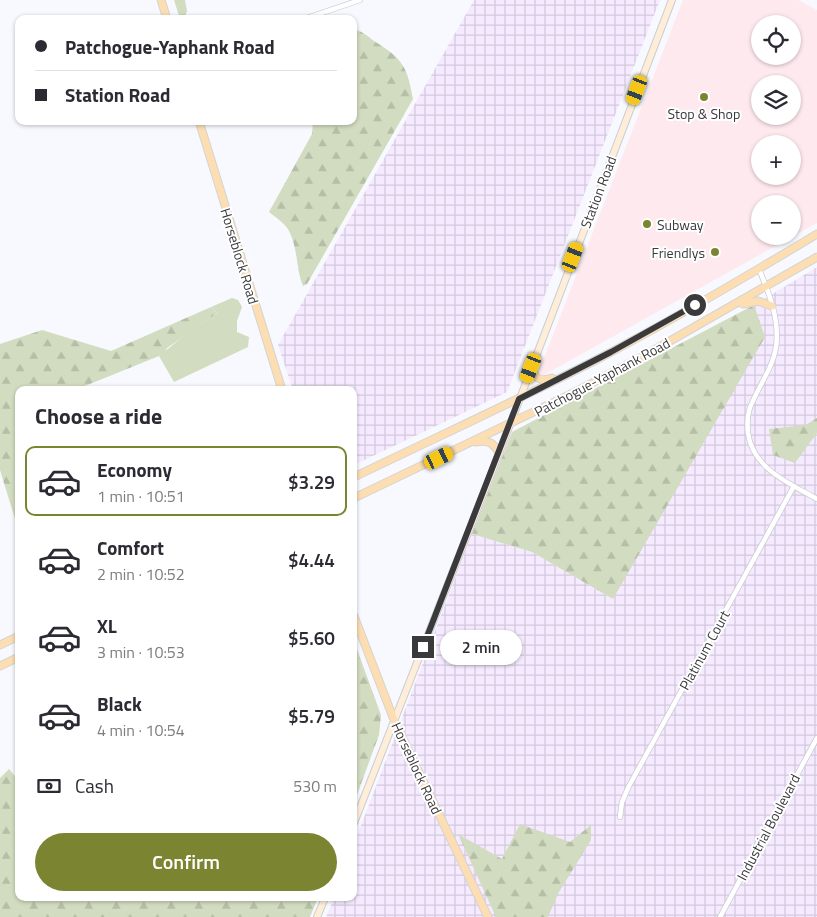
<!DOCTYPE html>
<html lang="en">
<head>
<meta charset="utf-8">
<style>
	body { margin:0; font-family:"Titillium Web",sans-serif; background:#f7f7f7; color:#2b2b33; height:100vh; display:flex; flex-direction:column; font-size:19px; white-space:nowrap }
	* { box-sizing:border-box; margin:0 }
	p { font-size:16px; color:#7c7c81 }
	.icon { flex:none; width:28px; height:28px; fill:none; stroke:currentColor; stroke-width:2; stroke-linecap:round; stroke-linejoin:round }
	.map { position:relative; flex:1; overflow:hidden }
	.side { position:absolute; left:15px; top:386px; width:342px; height:515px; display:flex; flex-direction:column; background:#fff; border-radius:10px; box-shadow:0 1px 4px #0004 }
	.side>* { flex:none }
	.hud { position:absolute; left:15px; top:15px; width:342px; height:110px; border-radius:10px; box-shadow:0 1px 4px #0004; display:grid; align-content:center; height:110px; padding:0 20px; background:#fff }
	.tools { position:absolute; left:751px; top:15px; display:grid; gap:10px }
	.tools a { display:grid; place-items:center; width:50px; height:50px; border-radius:50%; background:#fff; box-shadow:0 1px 4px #0004; font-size:25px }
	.end { position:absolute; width:22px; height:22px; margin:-11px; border:6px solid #3a3a3d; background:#fff; box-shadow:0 0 0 2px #fff }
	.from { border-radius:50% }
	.bubble { position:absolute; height:35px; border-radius:18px; background:#fff; box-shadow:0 1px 4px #0004; font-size:16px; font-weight:600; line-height:35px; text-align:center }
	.car { position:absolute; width:15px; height:30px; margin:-15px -8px; border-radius:6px; box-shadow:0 0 4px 1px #0007; background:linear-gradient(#f5c518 24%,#345 0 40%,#f5c518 0 76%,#345 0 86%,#f5c518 0) }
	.hud b { display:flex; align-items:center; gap:18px; height:48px; font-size:19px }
	.hud b+b { border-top:1px solid #e1e1e2 }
	.hud i { width:12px; height:12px; background:#2b2b33 }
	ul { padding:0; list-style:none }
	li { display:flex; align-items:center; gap:15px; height:70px; margin:0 10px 8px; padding:0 10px; border:2px solid transparent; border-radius:10px }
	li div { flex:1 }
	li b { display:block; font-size:19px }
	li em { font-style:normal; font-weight:600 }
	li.on { border-color:#7b8430 }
	li>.icon { width:45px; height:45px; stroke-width:1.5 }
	h2 { padding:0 20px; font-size:22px; line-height:60px }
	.pay { display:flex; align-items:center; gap:12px; height:55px; padding:0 20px; font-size:19px }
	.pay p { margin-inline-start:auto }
	.button { display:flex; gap:10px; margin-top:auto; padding:10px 20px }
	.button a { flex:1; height:58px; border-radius:30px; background:#7b8430; color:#fff; font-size:20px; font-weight:600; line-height:58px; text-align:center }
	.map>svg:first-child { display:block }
	.commercial { fill:#fee9ef; fill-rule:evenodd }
	.industrial { fill:url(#industrial-grid) }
	.grass { fill:#d2dcc0 }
	.forest { fill:url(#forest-firs) }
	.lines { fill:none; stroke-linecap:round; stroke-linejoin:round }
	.minor-casing { stroke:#cbccd4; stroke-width:6 }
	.secondary-casing { stroke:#cbccd4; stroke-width:8 }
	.primary-casing { stroke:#d4d4d4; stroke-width:9 }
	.minor { stroke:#fff; stroke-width:4.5 }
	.secondary { stroke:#feeed8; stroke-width:6 }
	.primary { stroke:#fdddb2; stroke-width:7 }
	.route { stroke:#3a3a3d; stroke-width:6 }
	.poi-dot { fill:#7b8430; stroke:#fff; stroke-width:2 }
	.labels { text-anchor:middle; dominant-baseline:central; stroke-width:4; stroke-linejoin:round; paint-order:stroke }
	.poi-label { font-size:14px; fill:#3a3a3d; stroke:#fff }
	.street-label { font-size:14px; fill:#3a3a3d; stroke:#fff }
</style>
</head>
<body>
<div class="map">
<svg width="817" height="917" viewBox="0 0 817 917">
	<defs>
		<pattern id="industrial-grid" width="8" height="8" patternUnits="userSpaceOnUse" patternTransform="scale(1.25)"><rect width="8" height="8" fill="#f5eaff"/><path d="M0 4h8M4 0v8" fill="none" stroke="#d3c9db"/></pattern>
		<pattern id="forest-firs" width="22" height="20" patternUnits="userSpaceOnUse" patternTransform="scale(1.25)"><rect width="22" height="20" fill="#d2dcc0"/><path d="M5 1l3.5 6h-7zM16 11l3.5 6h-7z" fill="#b5bea6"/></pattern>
	</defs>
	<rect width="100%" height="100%" fill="#f8f9fe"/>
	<path class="commercial" d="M683,0H798L817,10V223L542,376L539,371ZM760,24H792V56H760ZM760,84H792V116H760ZM760,144H792V176H760ZM760,204H792V236H760Z"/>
	<path class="industrial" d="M474,0H660L507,392L354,465V390H293L278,345Z
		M817,267V917H326L334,898H354V844L472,534L532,552L613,599L754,305Z"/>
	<path class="grass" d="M232,298L238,300L242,307L237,321V332L249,337L248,347L174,382L159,356L185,335L217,313L211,307Z"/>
	<path class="forest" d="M174,0H185L187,11L184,19H180Z
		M354,29C361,31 368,36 374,41C403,59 407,66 413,99L307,284L303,286C296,269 298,248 289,231C286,224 275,217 269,212L312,134L313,121H354Z
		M754,305L765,337L613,599L532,552L472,534L512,432Z
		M211,307L217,313L167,348L164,354L75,390H19V532L0,470V344L42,330L111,351Z
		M817,418V433L795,463L773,455L769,429L806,425Z
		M354,641L381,715L379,735L354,803Z
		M9,769L19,781V898H318L310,917H0V778Z
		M520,824L570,842L591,825V840L559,892L548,917H496L458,834L502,859Z"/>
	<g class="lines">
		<g class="minor-casing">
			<path id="minor" d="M304,19L360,0
				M759,269C769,293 780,320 776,347C773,367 760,384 752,403C747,412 747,422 748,433C753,469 789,483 817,499
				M620,817L622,802L629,786L794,486
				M720,917L817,738"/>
		</g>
		<g class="secondary-casing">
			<path id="secondary" d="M354,823L490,477L672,0
				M317,917L325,898"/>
		</g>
		<g class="primary-casing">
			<path id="primary" d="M161,0L167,19
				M199,121L282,390
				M743,304L758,301L772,306
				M531,368C536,379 540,382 552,378
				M476,442C488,440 493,442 499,453
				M354,477C435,438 516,401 596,360C671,321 744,278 817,234
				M354,498L573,393L649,353L817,257
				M354,616L394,720L488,917
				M0,645L19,636
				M0,666L19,657"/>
		</g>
		<use href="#minor" class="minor"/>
		<use href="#secondary" class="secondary"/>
		<use href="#primary" class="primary"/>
	</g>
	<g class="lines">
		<path class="route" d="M423,647L519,399L611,352L695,305"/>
	</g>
	<g class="poi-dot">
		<circle cx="704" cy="97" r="5"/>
		<circle cx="647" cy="224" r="5"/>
		<circle cx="715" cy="252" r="5"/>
	</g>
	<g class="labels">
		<g class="poi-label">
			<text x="704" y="113">Stop &amp; Shop</text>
			<text x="657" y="224" text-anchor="start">Subway</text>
			<text x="705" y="252" text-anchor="end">Friendlys</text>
		</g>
		<g class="street-label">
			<text transform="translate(598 192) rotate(-69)">Station Road</text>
			<text transform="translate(240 256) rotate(73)">Horseblock Road</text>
			<text transform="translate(602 377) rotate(-28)">Patchogue-Yaphank Road</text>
			<text transform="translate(704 650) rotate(-61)">Platinum Court</text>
			<text transform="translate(417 768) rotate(65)">Horseblock Road</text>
			<text transform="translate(768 827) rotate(-62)">Industrial Boulevard</text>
		</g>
	</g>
</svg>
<div class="tools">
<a><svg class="icon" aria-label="locate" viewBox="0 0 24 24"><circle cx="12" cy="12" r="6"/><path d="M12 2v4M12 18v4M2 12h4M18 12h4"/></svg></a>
<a><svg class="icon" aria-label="layers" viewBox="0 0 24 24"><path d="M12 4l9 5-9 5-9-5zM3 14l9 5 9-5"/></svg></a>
<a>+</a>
<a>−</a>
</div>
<i class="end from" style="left:695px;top:305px"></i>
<i class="end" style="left:423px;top:647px"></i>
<div class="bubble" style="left:440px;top:630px;width:82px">2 min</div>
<i class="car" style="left:637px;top:90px;rotate:201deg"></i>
<i class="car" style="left:573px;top:257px;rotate:21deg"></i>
<i class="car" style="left:531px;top:368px;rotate:201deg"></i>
<i class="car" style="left:439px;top:458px;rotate:64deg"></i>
<div class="hud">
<b><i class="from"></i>Patchogue-Yaphank Road</b>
<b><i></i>Station Road</b>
</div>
<section class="side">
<h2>Choose a ride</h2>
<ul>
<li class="on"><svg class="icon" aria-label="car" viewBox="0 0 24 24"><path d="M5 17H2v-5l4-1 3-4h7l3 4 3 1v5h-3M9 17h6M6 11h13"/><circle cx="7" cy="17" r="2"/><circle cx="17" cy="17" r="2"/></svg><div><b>Economy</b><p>1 min · 10:51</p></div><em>$3.29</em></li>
<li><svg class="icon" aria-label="car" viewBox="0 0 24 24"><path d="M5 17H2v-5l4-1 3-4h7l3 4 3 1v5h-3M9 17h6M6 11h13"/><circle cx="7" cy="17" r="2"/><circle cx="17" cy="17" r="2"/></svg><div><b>Comfort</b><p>2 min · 10:52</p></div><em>$4.44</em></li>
<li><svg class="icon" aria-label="car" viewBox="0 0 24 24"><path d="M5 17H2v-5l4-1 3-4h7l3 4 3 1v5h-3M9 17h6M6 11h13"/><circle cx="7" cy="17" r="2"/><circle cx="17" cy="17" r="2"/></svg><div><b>XL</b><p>3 min · 10:53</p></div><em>$5.60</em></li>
<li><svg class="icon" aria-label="car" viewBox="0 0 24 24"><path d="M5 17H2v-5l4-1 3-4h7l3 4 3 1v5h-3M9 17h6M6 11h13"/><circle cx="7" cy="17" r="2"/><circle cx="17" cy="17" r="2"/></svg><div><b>Black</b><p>4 min · 10:54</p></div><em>$5.79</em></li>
</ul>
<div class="pay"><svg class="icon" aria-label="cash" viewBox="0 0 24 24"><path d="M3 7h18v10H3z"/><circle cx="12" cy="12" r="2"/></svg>Cash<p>530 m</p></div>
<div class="button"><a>Confirm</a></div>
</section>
</div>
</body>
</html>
